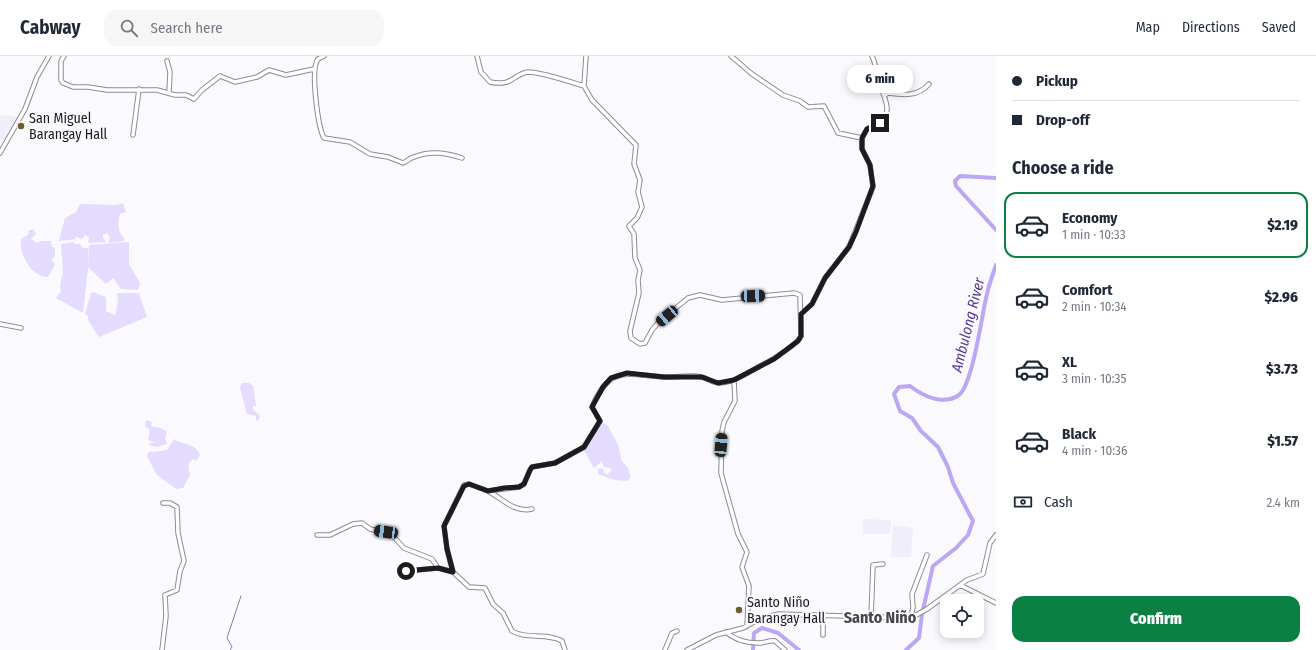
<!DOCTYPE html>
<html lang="en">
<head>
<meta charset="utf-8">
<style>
	body { margin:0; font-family:"Fira Sans Condensed",sans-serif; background:#f6f6f7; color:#1f2937; height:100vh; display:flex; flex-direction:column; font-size:15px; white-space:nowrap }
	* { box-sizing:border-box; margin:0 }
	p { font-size:13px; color:#747a83 }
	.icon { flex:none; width:22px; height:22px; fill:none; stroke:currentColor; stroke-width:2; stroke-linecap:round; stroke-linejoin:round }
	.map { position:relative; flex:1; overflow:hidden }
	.drawer { display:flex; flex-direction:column; background:#fff; width:320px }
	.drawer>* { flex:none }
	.guide { display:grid; align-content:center; height:88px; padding:0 16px; background:#fff }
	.controls { position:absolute; left:940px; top:538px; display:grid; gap:8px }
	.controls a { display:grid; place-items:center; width:44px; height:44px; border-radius:8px; background:#fff; box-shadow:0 2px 10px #0003; font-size:20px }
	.end { position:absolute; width:18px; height:18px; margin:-9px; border:5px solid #1c1b1d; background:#fff; box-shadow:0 0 0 2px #fff }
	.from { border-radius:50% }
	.bubble { position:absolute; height:28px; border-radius:12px; background:#fff; box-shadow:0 2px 10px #0003; font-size:13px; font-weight:800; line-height:28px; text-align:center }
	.car { position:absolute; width:12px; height:24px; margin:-12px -6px; border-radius:5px; box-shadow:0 0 3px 1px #0007; background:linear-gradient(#222 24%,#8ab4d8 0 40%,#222 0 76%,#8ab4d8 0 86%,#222 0) }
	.guide b { display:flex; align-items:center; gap:14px; height:38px; font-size:15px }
	.guide b+b { border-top:1px solid #e0e1e3 }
	.guide i { width:10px; height:10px; background:#1f2937 }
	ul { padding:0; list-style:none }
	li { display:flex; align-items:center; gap:12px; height:66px; margin:0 8px 6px; padding:0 8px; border:2px solid transparent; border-radius:12px }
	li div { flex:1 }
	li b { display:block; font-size:15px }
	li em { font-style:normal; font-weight:800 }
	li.on { border-color:#0b8043 }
	li>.icon { width:36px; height:36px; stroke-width:1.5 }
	h2 { padding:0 16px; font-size:18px; line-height:48px }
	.pay { display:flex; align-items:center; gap:10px; height:44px; padding:0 16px; font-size:15px }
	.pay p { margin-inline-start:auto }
	.button { display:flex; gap:8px; margin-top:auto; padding:8px 16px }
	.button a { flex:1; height:46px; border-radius:12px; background:#0b8043; color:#fff; font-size:16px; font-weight:800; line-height:46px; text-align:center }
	header { display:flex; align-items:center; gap:24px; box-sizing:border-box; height:56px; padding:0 20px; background:#fff; border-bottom:1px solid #e0e1e3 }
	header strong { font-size:19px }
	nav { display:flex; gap:22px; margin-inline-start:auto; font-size:14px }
	.search { width:280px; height:36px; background:#f6f6f7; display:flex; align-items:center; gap:10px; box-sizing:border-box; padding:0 14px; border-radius:12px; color:#747a83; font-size:15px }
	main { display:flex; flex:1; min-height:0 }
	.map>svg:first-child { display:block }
	.built { fill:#f1eefc }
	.green { fill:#e4dbff }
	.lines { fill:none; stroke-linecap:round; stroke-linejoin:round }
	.stream { stroke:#8c7db3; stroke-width:1 }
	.river { stroke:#bca7f3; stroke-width:4 }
	.minor-casing { stroke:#8d8c92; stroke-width:5.5 }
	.minor { stroke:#fff; stroke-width:3.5 }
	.route { stroke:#1c1b1d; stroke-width:5 }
	.poi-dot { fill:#705c2b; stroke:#faf9fe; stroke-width:1.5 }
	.labels { text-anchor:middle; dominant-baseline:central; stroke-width:3.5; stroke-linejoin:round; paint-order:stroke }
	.poi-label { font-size:14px; fill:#1c1b1d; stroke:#faf9fe; text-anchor:start }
	.water-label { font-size:15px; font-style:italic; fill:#583991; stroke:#faf9fe }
	.quarter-label { font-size:16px; font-weight:bold; fill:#46454a; stroke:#faf9fe }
</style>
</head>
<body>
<header>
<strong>Cabway</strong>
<div class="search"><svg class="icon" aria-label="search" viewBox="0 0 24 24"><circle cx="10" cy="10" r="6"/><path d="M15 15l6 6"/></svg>Search here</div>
<nav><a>Map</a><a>Directions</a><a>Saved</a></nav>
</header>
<main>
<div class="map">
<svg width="996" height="594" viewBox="0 0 996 594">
	<rect width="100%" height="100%" fill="#faf9fe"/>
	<path class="built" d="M0,59L19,61L7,84L0,83Z
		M863,463L891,464L890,478H863Z
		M893,469L913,472L911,501H891Z"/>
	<path class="green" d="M123,147L126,156L120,158C117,166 118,177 125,183L124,185L108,187L110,182L107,177L103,179V182L106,186L88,187L89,181L85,179L82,183L75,180L76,183L59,185L65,162L76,156L80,148L117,149Z
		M33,173L36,178L31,183L37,187L40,185H51L52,191L55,192V199L52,204L55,208L48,221C31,221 19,198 21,183L29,178L28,175Z
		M73,186L75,188H81L80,189L83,192H88V212L83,257L56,242L61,235L60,229L63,217L61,188Z
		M129,186V208L140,227L138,234L121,233L113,222L106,228L88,211L89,189Z
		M93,236L106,241V255L115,259L118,245L117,237H139L147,261L99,281L88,264V260L85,258L91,237Z
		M242,327H249L253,330L256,350H253V353L260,360L258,365L256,364V360L247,358L240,331Z
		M146,364L152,366L151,370C157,372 162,371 167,376L165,382L167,388L157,391L149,389V387H155L148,384L150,374L145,370Z
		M601,365L608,370L618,389L622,405L628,412L631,421L627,425L614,424L598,418V413L603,412L604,417L608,418L612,414L610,412L604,411L602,405L594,412L583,393Z
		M174,383C182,389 196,387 200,399L196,405L193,403C186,409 189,411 190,419L183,432L176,433L156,418L147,400L149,395L154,396L167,394Z"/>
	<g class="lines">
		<path class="stream" d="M230,594L232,591L227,582L241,540"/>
		<path class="river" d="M996,122L960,120L955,125L956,130L996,174
			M753,594L754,577L762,572L778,577L799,594
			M906,594L919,582L922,558L933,510L956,492L968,479L973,465L953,427L948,411L938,391L921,375L912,362L900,355L894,338L899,331L910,330C923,340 943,350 959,339C973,328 982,257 987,238C989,228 993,218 996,209"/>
		<g class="minor-casing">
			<path id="minor" d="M64,0L61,5V24L63,27L73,31H88L107,34H157L175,39H186L194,43L202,34L220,20L235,26L257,21L269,14L286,19L314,13
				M324,0L318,3C310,13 318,71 324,82L350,86L370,98L388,101L403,107C407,105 410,102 414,101C430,94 446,97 462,102
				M731,0L752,18L783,39L800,45L808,51L824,50L838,77L862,82
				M167,5L170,16L169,37
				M584,30L586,0
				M885,39L888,37C903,39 918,41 929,28
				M133,79L139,33
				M0,97L25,53L37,21L49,0
				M801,258L812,248L825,222L849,191L873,131L870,109L862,93V82L867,73L884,65C892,51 882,38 879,25C876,16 876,8 872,0
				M0,268L21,272
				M734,324L735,345L724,366L722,375L721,417L738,478L747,496L742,511L749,530L747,570
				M488,435C503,443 514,457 532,453
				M317,479H330L353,468L362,467L370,473L391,478L404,492L432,503L438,512L453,516L469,531L485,532L493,548L503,557L512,575C527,584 546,576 562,585L565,594
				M406,515L438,512
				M453,516L447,493L444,470L464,429L469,428L488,435L519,431L524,428L530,414L532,411L555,407L584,391L600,365L592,351C610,308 627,319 664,321C676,322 689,318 701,321C707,322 713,327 718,327C736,327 752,313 768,306C775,302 799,287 801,280L800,239L794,237L722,244L700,239L688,242L659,266L652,274L645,287L640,288L631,282L630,275L639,237L638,224L640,214L635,202L634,178L629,170L637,162L642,151L638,136L640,124L634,108L636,89L592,44L584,30C571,26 541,16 528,16C513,18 513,31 490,26L481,16L477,0
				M960,529L996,547
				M871,562L873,509L883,508
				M911,562L913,551L912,538L927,499
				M726,576C735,584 747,587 759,587C765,587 769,584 775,585L785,594
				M823,579V560
				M162,594L166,560L165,539L177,534L180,515L184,505L178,477L177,451L170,447H163
				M665,594L672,577L677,575
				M687,594L716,579L743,572L761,562L779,558L911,562L927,553L967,524L983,518L990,487L996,479"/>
		</g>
		<use href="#minor" class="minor"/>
	</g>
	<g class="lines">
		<path class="route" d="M406,515L438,512L453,516L447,493L444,470L464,430L469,428L488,435L504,432L519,431L524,428L530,414L532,411L555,407L584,391L600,365L592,351L603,331L611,322L627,317L664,321H702L718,327L734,324L774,303L798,285L801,280V258L812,248L825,222L849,191L856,176L873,130L870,109L862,93V82L867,73L880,67"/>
	</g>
	<g class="poi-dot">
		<circle cx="21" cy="70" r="4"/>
		<circle cx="739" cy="554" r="4"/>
	</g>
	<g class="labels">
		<g class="poi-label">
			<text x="29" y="62">San Miguel<tspan x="29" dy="16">Barangay Hall</tspan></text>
			<text x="747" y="546">Santo Niño<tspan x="747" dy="16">Barangay Hall</tspan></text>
		</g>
		<g class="water-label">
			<text transform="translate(968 269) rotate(-76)">Ambulong River</text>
		</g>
		<g class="quarter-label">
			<text x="880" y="561">Santo Niño</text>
		</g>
	</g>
</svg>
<div class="controls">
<a><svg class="icon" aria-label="locate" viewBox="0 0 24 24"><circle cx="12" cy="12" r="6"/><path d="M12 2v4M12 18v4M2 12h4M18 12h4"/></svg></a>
</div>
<i class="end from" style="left:406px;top:515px"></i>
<i class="end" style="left:880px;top:67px"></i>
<div class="bubble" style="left:847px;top:9px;width:66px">6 min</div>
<i class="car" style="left:753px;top:240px;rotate:88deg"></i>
<i class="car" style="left:667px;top:260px;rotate:230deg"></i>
<i class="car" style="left:721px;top:389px;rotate:5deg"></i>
<i class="car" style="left:386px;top:476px;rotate:278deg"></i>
</div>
<section class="drawer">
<div class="guide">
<b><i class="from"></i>Pickup</b>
<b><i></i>Drop-off</b>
</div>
<h2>Choose a ride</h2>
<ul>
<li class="on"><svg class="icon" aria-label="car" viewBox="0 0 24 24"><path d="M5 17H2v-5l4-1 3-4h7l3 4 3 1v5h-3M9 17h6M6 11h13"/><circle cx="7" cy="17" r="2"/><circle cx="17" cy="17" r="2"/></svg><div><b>Economy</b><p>1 min · 10:33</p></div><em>$2.19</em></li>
<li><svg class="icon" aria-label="car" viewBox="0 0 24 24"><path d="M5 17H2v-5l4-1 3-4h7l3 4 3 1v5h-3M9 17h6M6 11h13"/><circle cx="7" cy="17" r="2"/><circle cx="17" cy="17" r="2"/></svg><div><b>Comfort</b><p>2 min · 10:34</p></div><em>$2.96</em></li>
<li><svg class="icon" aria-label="car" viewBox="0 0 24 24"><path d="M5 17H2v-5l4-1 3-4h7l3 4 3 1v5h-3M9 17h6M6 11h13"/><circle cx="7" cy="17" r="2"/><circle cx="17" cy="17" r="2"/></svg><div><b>XL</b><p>3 min · 10:35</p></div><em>$3.73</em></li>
<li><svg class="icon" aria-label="car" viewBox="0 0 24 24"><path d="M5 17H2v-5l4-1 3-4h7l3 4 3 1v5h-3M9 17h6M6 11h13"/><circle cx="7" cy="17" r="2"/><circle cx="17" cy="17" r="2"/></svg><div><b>Black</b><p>4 min · 10:36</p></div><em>$1.57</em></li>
</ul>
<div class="pay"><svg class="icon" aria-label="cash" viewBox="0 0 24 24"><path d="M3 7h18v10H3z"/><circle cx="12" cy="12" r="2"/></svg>Cash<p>2.4 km</p></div>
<div class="button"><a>Confirm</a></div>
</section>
</main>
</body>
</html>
